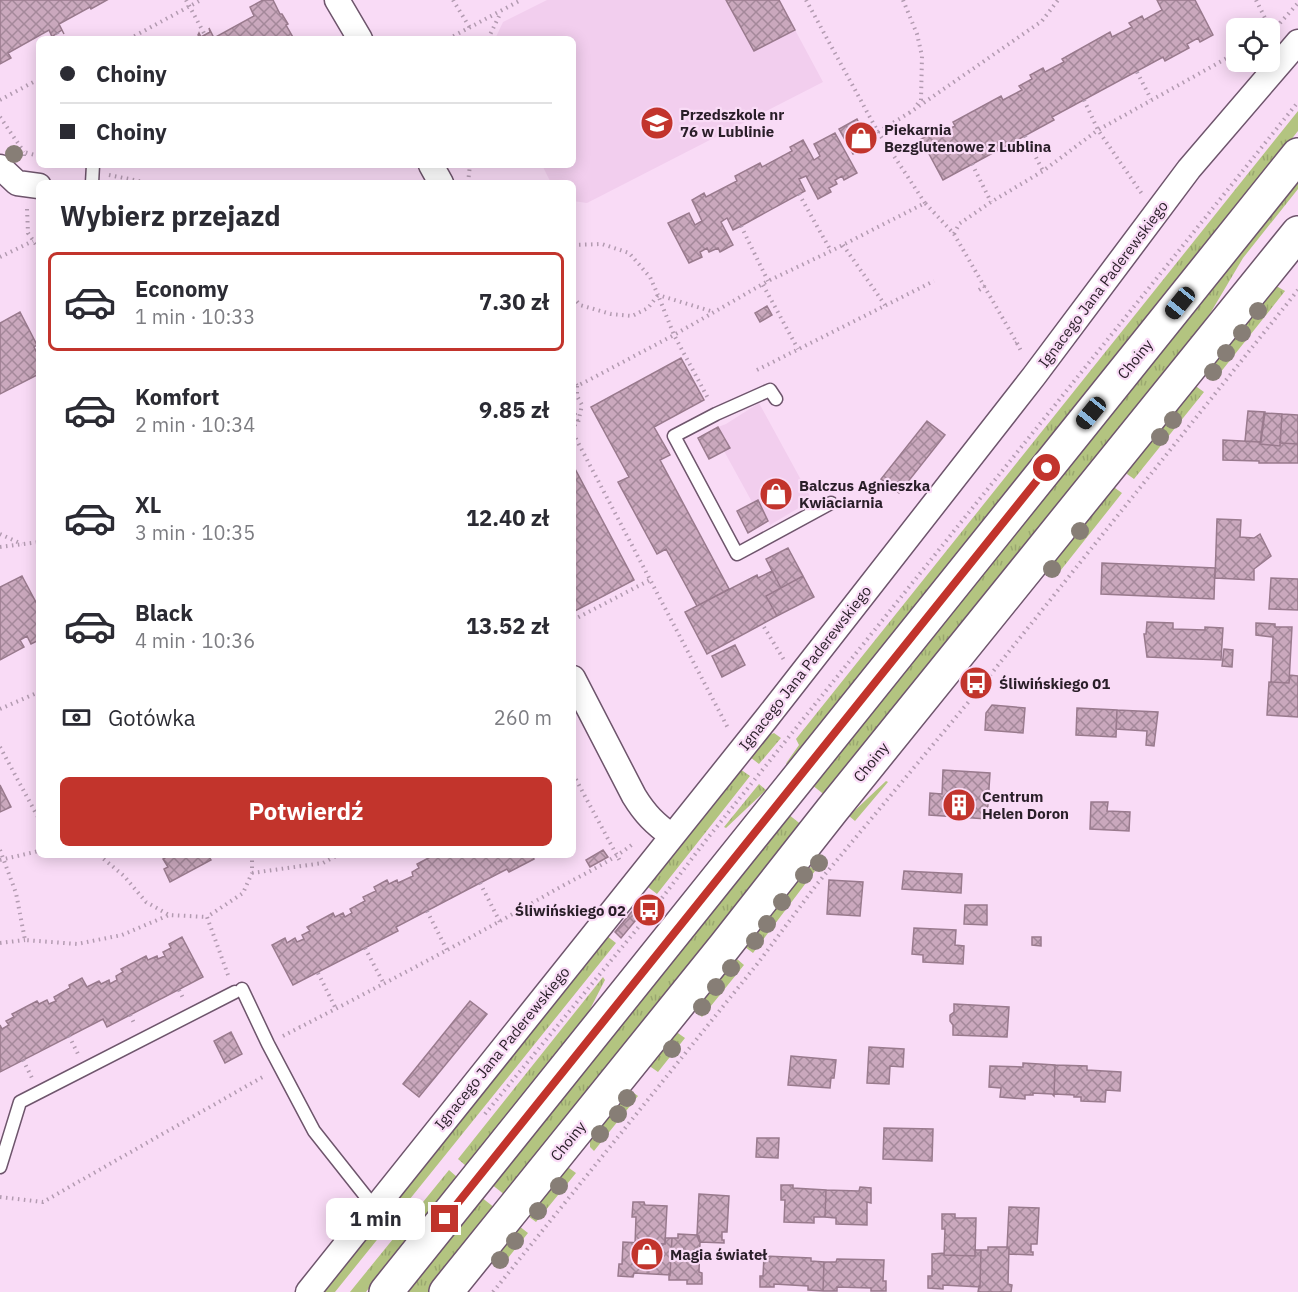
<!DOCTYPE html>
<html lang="pl">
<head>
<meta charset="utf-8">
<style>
	body { margin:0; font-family:"IBM Plex Sans",sans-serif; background:#f2f2f3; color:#2b2b33; height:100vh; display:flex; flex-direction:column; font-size:22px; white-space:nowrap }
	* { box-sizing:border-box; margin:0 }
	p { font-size:20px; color:#7c7c81 }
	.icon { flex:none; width:33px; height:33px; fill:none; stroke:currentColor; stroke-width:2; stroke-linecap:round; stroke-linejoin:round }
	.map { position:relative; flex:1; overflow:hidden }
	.details { position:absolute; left:36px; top:180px; width:540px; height:678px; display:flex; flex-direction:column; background:#fff; border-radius:9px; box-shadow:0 3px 15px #0003 }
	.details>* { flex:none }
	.top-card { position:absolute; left:36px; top:36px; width:540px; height:132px; border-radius:9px; box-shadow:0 3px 15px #0003; display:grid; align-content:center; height:132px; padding:0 24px; background:#fff }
	.buttons { position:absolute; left:1226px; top:18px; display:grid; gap:12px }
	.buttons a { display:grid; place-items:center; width:54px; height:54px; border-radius:9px; background:#fff; box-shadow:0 3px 15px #0003; font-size:30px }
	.end { position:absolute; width:27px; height:27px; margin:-14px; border:8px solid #c2342c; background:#fff; box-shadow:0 0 0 3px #fff }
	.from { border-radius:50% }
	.bubble { position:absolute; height:42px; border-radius:9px; background:#fff; box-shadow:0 3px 15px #0003; font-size:20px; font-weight:800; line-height:42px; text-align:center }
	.car { position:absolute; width:18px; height:36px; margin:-18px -9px; border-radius:8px; box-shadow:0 0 4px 2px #0007; background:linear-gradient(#222 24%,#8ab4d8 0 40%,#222 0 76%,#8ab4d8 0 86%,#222 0) }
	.top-card b { display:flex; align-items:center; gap:21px; height:57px; font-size:22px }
	.top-card b+b { border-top:2px solid #e1e1e2 }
	.top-card i { width:15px; height:15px; background:#2b2b33 }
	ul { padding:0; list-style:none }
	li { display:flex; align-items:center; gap:18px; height:99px; margin:0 12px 9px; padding:0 12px; border:3px solid transparent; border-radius:9px }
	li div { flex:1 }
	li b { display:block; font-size:22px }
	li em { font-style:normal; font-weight:800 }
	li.current { border-color:#c2342c }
	li>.icon { width:54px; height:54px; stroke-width:1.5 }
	h2 { padding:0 24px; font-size:27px; line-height:72px }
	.pay { display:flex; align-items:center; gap:15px; height:66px; padding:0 24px; font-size:22px }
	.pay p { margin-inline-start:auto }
	.button { display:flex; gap:12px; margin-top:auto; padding:12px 24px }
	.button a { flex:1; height:69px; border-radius:9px; background:#c2342c; color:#fff; font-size:24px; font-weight:800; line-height:69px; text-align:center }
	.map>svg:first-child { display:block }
	.built { fill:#f2ceee }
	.grass { fill:url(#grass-tufts) }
	.building { fill:url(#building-cross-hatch); stroke:#997a8d; stroke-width:1.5 }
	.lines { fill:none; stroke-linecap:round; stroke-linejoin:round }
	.lane-casing { stroke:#6e556c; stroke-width:15 }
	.street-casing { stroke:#6e556c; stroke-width:27 }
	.secondary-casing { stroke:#6e556c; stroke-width:36 }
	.path { stroke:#b39bb1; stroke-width:4; stroke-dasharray:1.5 4.5; stroke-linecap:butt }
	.lane { stroke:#fff; stroke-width:12 }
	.street { stroke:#fff; stroke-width:24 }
	.secondary { stroke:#fff; stroke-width:33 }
	.tree { fill:#877e76 }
	.route { stroke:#c2342c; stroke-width:8 }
	.labels { text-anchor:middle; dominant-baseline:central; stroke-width:4.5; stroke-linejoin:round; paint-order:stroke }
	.poi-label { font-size:15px; font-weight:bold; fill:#291e28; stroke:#f9dbf6; text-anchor:start }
	.street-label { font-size:15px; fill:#291e28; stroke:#f9dbf6 }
</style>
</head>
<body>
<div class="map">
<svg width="1298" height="1292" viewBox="0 0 1298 1292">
	<defs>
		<pattern id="grass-tufts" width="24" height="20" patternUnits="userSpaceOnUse" patternTransform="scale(1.5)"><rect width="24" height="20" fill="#b3c480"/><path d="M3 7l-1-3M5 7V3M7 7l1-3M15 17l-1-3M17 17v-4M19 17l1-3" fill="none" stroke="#9aa86f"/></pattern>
		<pattern id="building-cross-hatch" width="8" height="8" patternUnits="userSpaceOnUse" patternTransform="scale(1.5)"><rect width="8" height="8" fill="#caa8bd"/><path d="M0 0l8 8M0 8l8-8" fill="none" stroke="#a4889a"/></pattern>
	</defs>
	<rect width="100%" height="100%" fill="#f9dbf6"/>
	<path class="built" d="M547,0H779L823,82L587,203L573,201V183H551L542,165H573V39H495L503,22Z
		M759,403L812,500L770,525L758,500L752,502L724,451L730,447L718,427L726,424Z"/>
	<path class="grass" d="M1298,111V131L788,767L786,764L787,762L799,745L796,739Z
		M1298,178V189L1243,258L1211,312L1197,332L826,796L812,785Z
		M1273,287H1278L1285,291L1216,378L1208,370Z
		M1193,387H1197L1204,392L1134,479L1127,474L1128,468Z
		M1115,488L1122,493L1057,575L1050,571V566L1111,489Z
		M774,733L781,738L759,764L750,757L767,736Z
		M740,769L750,776L657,894L648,887Z
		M886,781L888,782L855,821L849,816Z
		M759,784L766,790L726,828L724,827Z
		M788,814L803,826L505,1195L491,1184Z
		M811,867L815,871L753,953L745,947L806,869Z
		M607,936L616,943L335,1292H324Z
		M737,959L744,965L702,1017L693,1009L733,960Z
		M603,977L605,980L586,1017L466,1166L458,1159Z
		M675,1031L685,1038L658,1072L648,1065Z
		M628,1089L638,1096L594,1151L590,1147V1137Z
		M569,1168L576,1173L536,1222L528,1216L562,1172Z
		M449,1170L457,1177L366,1292H350Z
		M481,1197L495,1208L428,1292H403Z
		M519,1226L528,1233L500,1268L494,1264V1259Z"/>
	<path class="building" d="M0,0H107L91,9L90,7L59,24L64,34L62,30L53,36L55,39H53L49,30L8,53L11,58L0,64Z
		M263,0H273L280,14H282L288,24L286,25L294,39H201L198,35L199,33L201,37L210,32L209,28L214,38L254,16L250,7Z
		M726,0H779L795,30L754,51Z
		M1157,0H1195L1213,35L1200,42L1198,38L1187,44L1189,48L1165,61L1163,57L1052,117L1054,120L943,180L921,139L934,132L936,136L955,126L953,122L1001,96L1003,100L1022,90L1019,86L1032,79L1030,75L1043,68L1045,72L1064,62L1062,59L1110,32L1112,37L1132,27L1129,23L1142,16L1144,20L1162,10Z
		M857,119L870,145L853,154L839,129Z
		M835,133L857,173L844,180L842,176L835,180L837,184L829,188L831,192L818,199L806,176L799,179L805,191L741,226L733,230L727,218L721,222L733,245L720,252L718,248L709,252L707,248L700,252L702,257L689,263L668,223L689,213L695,225L702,221L692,200L704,193L706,197L737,181L735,176L760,163L762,167L792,151L790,147L803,140L814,160L820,156L814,144Z
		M767,306L772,315L760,322L755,313Z
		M20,312L37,345L34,347L36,351L39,350V374L0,394V323Z
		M681,358L704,400L654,427L670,455L660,460L729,589L697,606L666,549L657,554L618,482L629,477L591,407Z
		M1248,411L1265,412L1261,442L1245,441Z
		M1264,413L1282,414L1280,446L1260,444Z
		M1282,414L1298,415V444L1280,443Z
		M927,421L945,435L899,493L881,479Z
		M718,427L730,448L709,459L698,438Z
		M1223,440L1260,442V444L1280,446V443L1298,444V463H1259V461L1223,460Z
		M573,465L634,580L573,612Z
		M758,500L768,521L748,533L737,511Z
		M1217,519L1241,520L1240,537L1254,538L1260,534L1271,556L1254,569V580L1215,578Z
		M788,548L803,576L781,588L766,559Z
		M1102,563L1215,568L1214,599L1101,594Z
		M772,571L781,588L766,596L777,616L707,654L685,612L757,575L758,578Z
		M22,576L39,608V640L31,644L27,636L20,640L24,647L0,660V587Z
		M803,576L814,597L777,616L766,596Z
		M1271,578L1298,579V610L1269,609Z
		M1147,622L1173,623V629L1205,630V627L1223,628L1221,660L1147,657L1144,634H1146Z
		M1256,623L1275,624V627H1292L1289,683L1271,682L1273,637L1256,635Z
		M735,645L745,665L722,677L712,656Z
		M1224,649L1233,650L1232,667L1222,666Z
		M1290,675L1298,676V717L1267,715L1269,682L1289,683Z
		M992,705L1025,708L1023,733L985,730L986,713Z
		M1077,708L1117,710L1116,737L1076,735Z
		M1117,710L1158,712L1154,746L1146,745L1147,731L1116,729Z
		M943,770L990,773L987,819L929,815L930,793L942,794Z
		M0,785L11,807L0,812Z
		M1091,802H1108L1107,811L1130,812L1129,831L1090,829Z
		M603,850L608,857L590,867L586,860Z
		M167,855H208L211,860L170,882L164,869L168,867L163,859L168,856Z
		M434,855H533L534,859L509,872L507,869L480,883L396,927L398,931L293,985L272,945L285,938L287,943L295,938L297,942L304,939L302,935L310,931L307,927L333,913L335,917L343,913L345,917L352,913L350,909L365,901L363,897L376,891L374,887L387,880L389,884L397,880L398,883L413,876L412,872L419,868L417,864Z
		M904,871L962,874L961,893L902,889Z
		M829,880L863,882L860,916L827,914Z
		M639,903L645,909L621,938L615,932Z
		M965,905H987V925L964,924Z
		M914,928L956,930L955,945L964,946L963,964L923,962V955L912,954Z
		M182,937L203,977L107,1027L103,1019L0,1072V1025L2,1029L9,1025L6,1021L14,1017L12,1014L37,1001L39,1004L47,1000L49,1004L56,1001L54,997L70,988L69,985L82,978L87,987L99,981L101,984L109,980L110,984L117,980L116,976L123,972L121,969L146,956L148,960L157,956L158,959L165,956L163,952L171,948L169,944Z
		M1032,937H1041V946L1032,945Z
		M470,1001L487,1014L419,1097L403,1084Z
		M954,1004L1009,1007L1007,1037L953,1035V1025L950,1021V1015L954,1012Z
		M231,1032L242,1054L225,1063L214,1041Z
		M869,1047L904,1049L903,1067L890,1066L889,1084L867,1083Z
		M791,1056L836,1060L834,1078H831L830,1088L788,1085Z
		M1023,1063L1055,1065L1054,1096L1052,1094L1033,1093V1095H1025V1099L1000,1097L1001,1088L989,1087L990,1066L1023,1067Z
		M1055,1065L1087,1066V1070L1121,1072L1120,1091L1106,1090L1105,1102L1081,1101V1097H1074V1095L1054,1094V1096Z
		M884,1128L933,1129L932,1161L883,1159Z
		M757,1138H779L778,1158L756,1157Z
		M781,1185H793V1188L826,1190L825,1217H814V1223L784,1222L785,1200H781Z
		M860,1187L871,1188V1203L867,1202V1225L836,1224V1218L825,1217L826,1190L859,1191Z
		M699,1194L729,1196L727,1232H722V1240H724V1243L700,1242L699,1241L697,1235Z
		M633,1202H644L645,1205L667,1206L665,1244H635L636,1217H632Z
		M1009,1207L1039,1208L1037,1244H1031V1252H1033V1255L1009,1254V1248H1007Z
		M942,1214H955V1218H976L975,1256L944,1255L945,1229H942Z
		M678,1234L697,1235L699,1236L700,1242L699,1272L702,1273V1284H687V1280H669V1274L670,1275L672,1238H678Z
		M665,1238H672L670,1275L634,1273L633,1277L618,1276L619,1264H622L623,1242L665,1244Z
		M988,1247H1008L1009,1248L1008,1284L1012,1285L1011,1292H978L979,1286L980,1287L981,1250H988Z
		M975,1250H981L980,1287L943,1285V1289L928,1288V1276H932V1254L944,1253V1255L975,1256Z
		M764,1256L811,1258V1261L824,1262L823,1291L808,1290V1286L774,1284V1287H760V1276H763Z
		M837,1259L884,1260L883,1281H886V1291H871V1288L837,1287V1291H823L824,1262H836Z"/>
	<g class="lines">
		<g class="lane-casing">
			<path id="lane" d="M92,183L93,165
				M776,399L770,390L716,414L674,436L737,554L831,503
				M242,989L268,1044L314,1131L375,1208
				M0,1167L20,1102L235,992"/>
		</g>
		<g class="street-casing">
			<path id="street" d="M337,0L360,39
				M431,165L441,183
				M0,167L17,183L39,186
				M573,678L634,796C645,814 655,824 672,836
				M308,1292L766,719L1034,376L1189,169L1298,42"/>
		</g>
		<g class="secondary-casing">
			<path id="secondary" d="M386,1292L1298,155
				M446,1292L725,946L832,810L1298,233"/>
		</g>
		<path class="path" d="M186,0L205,35
			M453,0L470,28
			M806,0L878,132L925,203
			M903,0L917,34L922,56L921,100L914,108
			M1256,0L1273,34
			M1280,23L1298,3
			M57,33L60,39
			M129,39L201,0
			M448,39L521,0
			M488,39L501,12
			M1137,72L1151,99
			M0,100L39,79
			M1084,100L1098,130L1142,194
			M909,113L1042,21L1058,0
			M0,117L24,152
			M878,132L909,113
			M1025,136L1043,171
			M24,156V152L39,156
			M972,164L991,202
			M109,175L149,183
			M468,183L470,165
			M799,194L831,251
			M27,209L28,233L39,249
			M741,226L768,281
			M954,234L1017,343L1012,346
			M573,245L602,244L629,253L650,277L658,295L714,312
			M843,245L885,305
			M0,257L33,241
			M763,285L798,349
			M979,290L985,286
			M573,297L580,305L611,314L632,316L648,308L658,295L674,335L709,400
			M1017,343L1022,353
			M757,370L934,281
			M573,379L577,386L587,381L674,335L768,281L831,251L925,203L954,234L959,224L991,202L1043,171L1098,130L1236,53
			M577,386V396L582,405L578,423
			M573,408L578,423L573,426
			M573,433L728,728
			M0,534L22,544
			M0,547L39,542
			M573,620L650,580
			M764,627L784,660
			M0,709L39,692
			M0,747L39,819
			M573,774L621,863
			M0,850L16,893L25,940L77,944L122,935L169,915
			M99,855L124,876L146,902L169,915L207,917
			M0,860L39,851
			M252,873L323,863L338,855
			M480,883L500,922
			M662,898L703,844L1298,102
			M427,911L447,950
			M0,943L25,940
			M365,948L384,984
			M318,973L336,1009
			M228,975L207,917L243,893L252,873V855
			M179,990L184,1000
			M130,1015L135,1025
			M69,1036L78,1054
			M283,1036C372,990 461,944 548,894C577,877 608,864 634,843
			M23,1060L32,1078
			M485,1114L646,918
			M0,1197L43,1202L266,1075
			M493,1292L758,963L817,884L971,699L1298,290"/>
		<use href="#lane" class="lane"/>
		<use href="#street" class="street"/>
		<use href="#secondary" class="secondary"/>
	</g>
	<g class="tree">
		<circle cx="14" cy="154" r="9"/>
		<circle cx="1258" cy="311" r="9"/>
		<circle cx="1242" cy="333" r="9"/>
		<circle cx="1226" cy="353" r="9"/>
		<circle cx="1213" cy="372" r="9"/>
		<circle cx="1173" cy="420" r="9"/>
		<circle cx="1160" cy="437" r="9"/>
		<circle cx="1080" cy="531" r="9"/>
		<circle cx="1052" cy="569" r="9"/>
		<circle cx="819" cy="863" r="9"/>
		<circle cx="804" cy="875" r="9"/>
		<circle cx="782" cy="902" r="9"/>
		<circle cx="767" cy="924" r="9"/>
		<circle cx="755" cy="941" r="9"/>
		<circle cx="731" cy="968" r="9"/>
		<circle cx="716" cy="987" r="9"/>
		<circle cx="702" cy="1007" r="9"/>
		<circle cx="672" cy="1049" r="9"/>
		<circle cx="627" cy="1098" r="9"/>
		<circle cx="618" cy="1114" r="9"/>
		<circle cx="600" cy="1134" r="9"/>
		<circle cx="559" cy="1186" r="9"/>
		<circle cx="538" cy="1211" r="9"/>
		<circle cx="515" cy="1241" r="9"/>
		<circle cx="500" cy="1260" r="9"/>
	</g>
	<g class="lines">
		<path class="route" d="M445,1219L1047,468"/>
	</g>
	<defs>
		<g id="school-disc" transform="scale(1.725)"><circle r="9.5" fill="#c2342c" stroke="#f9dbf6"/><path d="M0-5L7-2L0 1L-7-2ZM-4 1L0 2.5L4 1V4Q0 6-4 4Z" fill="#fff"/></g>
		<g id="shop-disc" transform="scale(1.725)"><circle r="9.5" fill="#c2342c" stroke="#f9dbf6"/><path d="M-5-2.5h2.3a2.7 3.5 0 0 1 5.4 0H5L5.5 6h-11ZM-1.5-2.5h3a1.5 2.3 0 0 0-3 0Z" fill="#fff"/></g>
		<g id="bus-disc" transform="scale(1.725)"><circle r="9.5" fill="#c2342c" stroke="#f9dbf6"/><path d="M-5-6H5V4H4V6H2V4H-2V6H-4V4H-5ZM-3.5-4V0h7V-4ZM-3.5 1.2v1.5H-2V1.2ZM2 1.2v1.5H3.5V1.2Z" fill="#fff"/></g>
		<g id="building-disc" transform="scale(1.725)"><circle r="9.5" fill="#c2342c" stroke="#f9dbf6"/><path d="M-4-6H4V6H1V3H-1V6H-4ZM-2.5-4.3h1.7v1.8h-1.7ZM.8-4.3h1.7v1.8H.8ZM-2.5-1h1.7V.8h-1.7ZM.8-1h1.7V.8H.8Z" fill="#fff"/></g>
	</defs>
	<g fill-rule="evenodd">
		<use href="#school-disc" x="657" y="123"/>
		<use href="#shop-disc" x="861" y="138"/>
		<use href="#shop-disc" x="776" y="494"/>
		<use href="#bus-disc" x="976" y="683"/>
		<use href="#building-disc" x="959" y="805"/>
		<use href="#bus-disc" x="649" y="910"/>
		<use href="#shop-disc" x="647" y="1254"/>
	</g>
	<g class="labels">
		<g class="poi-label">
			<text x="680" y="114">Przedszkole nr<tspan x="680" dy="17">76 w Lublinie</tspan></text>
			<text x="884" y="129">Piekarnia<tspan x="884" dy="17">Bezglutenowe z Lublina</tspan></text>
			<text x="799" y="485">Balczus Agnieszka<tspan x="799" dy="17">Kwiaciarnia</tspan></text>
			<text x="999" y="683">Śliwińskiego 01</text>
			<text x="982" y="796">Centrum<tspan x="982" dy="17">Helen Doron</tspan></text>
			<text x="626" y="910" text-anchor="end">Śliwińskiego 02</text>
			<text x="670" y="1254">Magia świateł</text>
		</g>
		<g class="street-label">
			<text transform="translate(1103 284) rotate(-53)">Ignacego Jana Paderewskiego</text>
			<text transform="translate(1135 359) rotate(-51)">Choiny</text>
			<text transform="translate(805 668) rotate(-52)">Ignacego Jana Paderewskiego</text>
			<text transform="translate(871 762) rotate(-51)">Choiny</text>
			<text transform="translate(502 1048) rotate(-51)">Ignacego Jana Paderewskiego</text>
			<text transform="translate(568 1141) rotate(-51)">Choiny</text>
		</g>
	</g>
</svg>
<div class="buttons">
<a><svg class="icon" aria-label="locate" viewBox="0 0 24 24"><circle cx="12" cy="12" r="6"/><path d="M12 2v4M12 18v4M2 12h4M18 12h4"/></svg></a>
</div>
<i class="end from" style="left:1047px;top:468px"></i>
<i class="end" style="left:445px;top:1219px"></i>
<div class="bubble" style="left:326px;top:1198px;width:99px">1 min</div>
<i class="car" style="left:1180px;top:303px;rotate:219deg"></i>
<i class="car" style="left:1091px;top:413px;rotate:219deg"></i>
<div class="top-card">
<b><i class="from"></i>Choiny</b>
<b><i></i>Choiny</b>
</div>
<section class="details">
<h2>Wybierz przejazd</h2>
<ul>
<li class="current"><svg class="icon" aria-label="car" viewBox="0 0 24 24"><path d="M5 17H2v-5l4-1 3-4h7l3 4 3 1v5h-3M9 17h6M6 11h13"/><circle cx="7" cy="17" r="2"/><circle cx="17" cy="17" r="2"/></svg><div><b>Economy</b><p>1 min · 10:33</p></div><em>7.30 zł</em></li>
<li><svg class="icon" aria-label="car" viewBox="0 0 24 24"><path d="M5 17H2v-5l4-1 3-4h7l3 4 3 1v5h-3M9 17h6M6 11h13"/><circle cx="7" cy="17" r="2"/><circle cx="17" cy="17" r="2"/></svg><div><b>Komfort</b><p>2 min · 10:34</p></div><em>9.85 zł</em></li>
<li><svg class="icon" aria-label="car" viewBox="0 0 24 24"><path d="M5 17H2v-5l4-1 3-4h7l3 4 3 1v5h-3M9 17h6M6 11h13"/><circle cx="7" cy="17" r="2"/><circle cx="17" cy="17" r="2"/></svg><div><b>XL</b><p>3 min · 10:35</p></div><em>12.40 zł</em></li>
<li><svg class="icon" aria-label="car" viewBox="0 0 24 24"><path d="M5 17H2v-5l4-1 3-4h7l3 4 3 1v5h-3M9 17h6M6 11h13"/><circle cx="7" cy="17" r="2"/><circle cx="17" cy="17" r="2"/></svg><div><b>Black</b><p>4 min · 10:36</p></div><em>13.52 zł</em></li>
</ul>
<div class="pay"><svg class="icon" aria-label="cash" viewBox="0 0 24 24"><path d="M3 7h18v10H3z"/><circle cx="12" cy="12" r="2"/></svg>Gotówka<p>260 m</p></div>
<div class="button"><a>Potwierdź</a></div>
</section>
</div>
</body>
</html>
